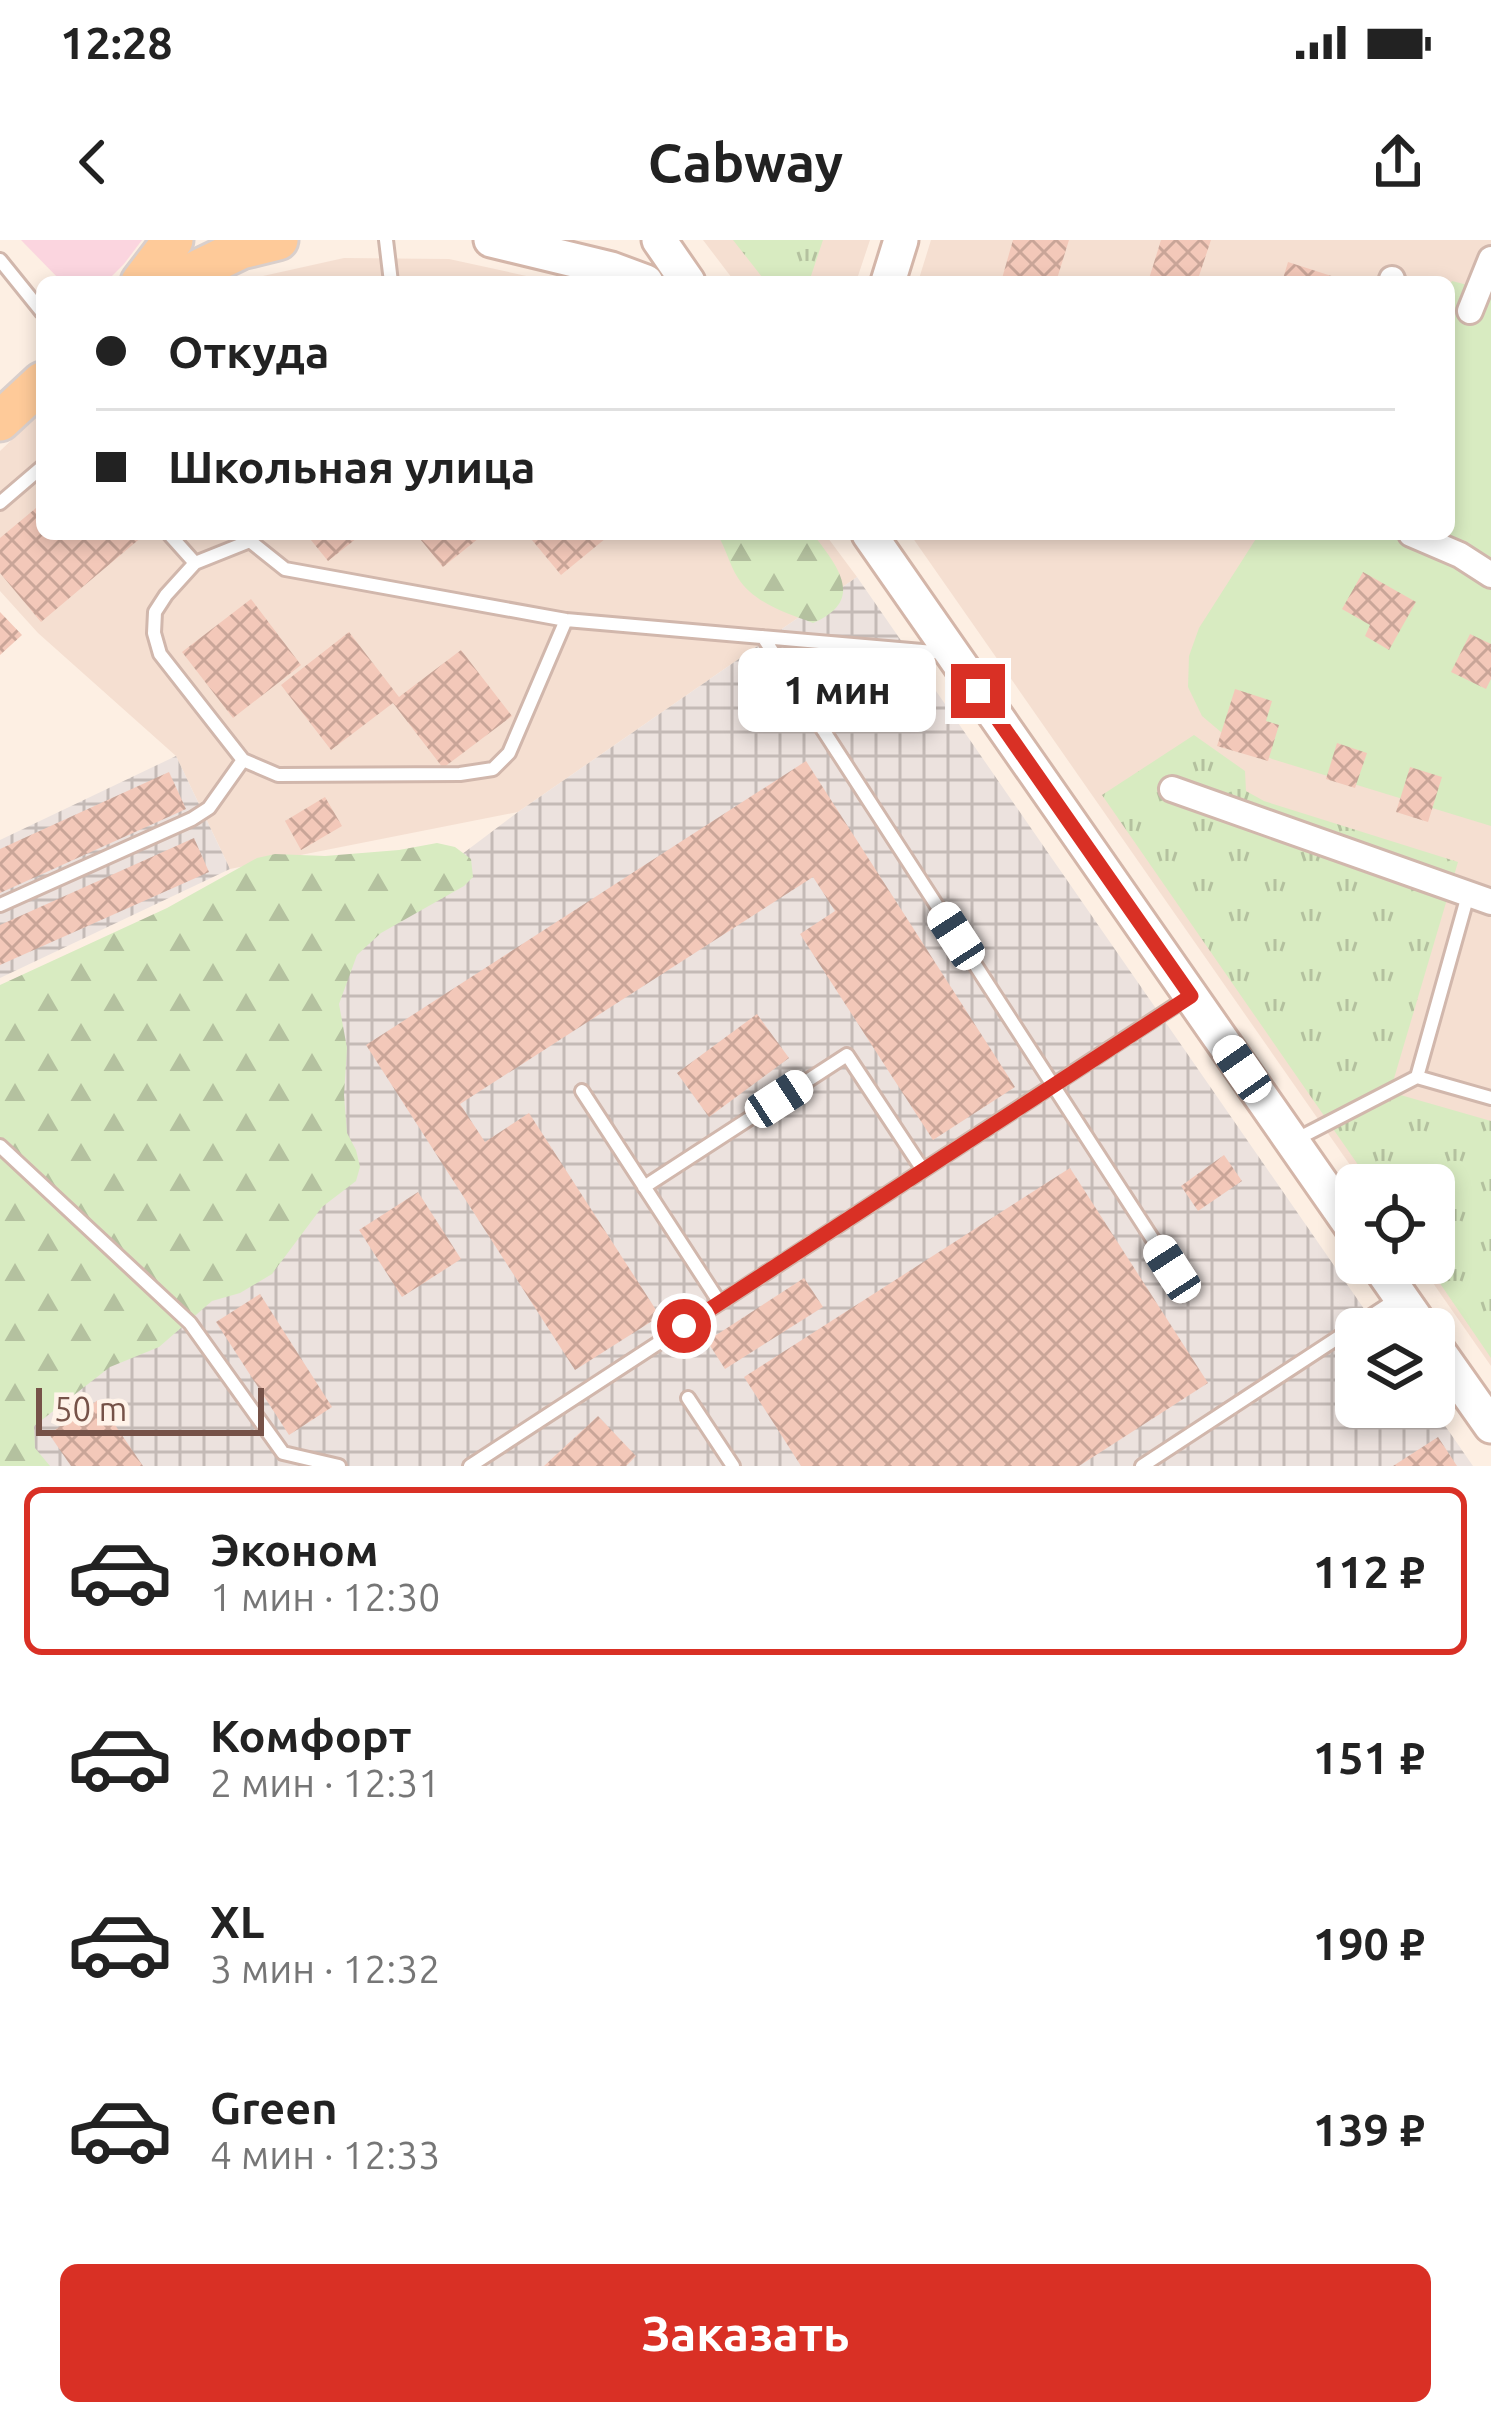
<!DOCTYPE html>
<html lang="ru">
<head>
<meta charset="utf-8">
<style>
	body { margin:0; font-family:Ubuntu,sans-serif; background:#f2f2f2; color:#222; height:100vh; display:flex; flex-direction:column; font-size:45px; white-space:nowrap }
	* { box-sizing:border-box; margin:0 }
	p { font-size:39px; color:#767676 }
	.icon { flex:none; width:66px; height:66px; fill:none; stroke:currentColor; stroke-width:2; stroke-linecap:round; stroke-linejoin:round }
	.map { position:relative; height:1226px; overflow:hidden }
	.drawer { display:flex; flex-direction:column; background:#fff; flex:1 }
	.drawer>* { flex:none }
	.hud { position:absolute; left:36px; top:36px; width:1419px; height:264px; border-radius:18px; box-shadow:0 6px 18px #0003; display:grid; align-content:center; height:264px; padding:0 60px; background:#fff }
	.tools { position:absolute; left:1335px; top:924px; display:grid; gap:24px }
	.tools a { display:grid; place-items:center; width:120px; height:120px; border-radius:18px; background:#fff; box-shadow:0 6px 18px #0003; font-size:60px }
	.scale { position:absolute; left:36px; bottom:30px; width:228px; box-sizing:border-box; padding-left:12px; border:6px solid #765248; border-top:0; font-size:33px; line-height:42px; white-space:nowrap; color:#765248; -webkit-text-stroke:9px #fff3e9; paint-order:stroke }
	.end { position:absolute; width:54px; height:54px; margin:-27px; border:15px solid #d93025; background:#fff; box-shadow:0 0 0 6px #fff }
	.from { border-radius:50% }
	.bubble { position:absolute; height:84px; border-radius:18px; background:#fff; box-shadow:0 6px 18px #0003; font-size:39px; font-weight:700; line-height:84px; text-align:center }
	.car { position:absolute; width:36px; height:72px; margin:-36px -18px; border-radius:15px; box-shadow:0 0 9px 3px #0007; background:linear-gradient(#fff 24%,#345 0 40%,#fff 0 76%,#345 0 86%,#fff 0) }
	.hud b { display:flex; align-items:center; gap:42px; height:114px; font-size:45px }
	.hud b+b { border-top:3px solid #e0e0e0 }
	.hud i { width:30px; height:30px; background:#222 }
	ul { padding:21px 0 0; list-style:none }
	li { display:flex; align-items:center; gap:36px; height:168px; margin:0 24px 18px; padding:0 36px; border:6px solid transparent; border-radius:18px }
	li div { flex:1 }
	li b { display:block; font-size:45px }
	li em { font-style:normal; font-weight:700 }
	li.current { border-color:#d93025 }
	li>.icon { width:108px; height:108px; stroke-width:1.5 }
	.action { display:flex; gap:24px; margin-top:auto; padding:24px 60px }
	.action a { flex:1; height:138px; border-radius:18px; background:#d93025; color:#fff; font-size:48px; font-weight:700; line-height:138px; text-align:center }
	.status { display:flex; justify-content:space-between; align-items:center; height:84px; padding:0 60px; background:#fff; direction:ltr }
	.status svg { height:33px; fill:currentColor }
	header { display:flex; justify-content:space-between; align-items:center; height:156px; padding:0 60px; background:#fff; font-size:54px; font-weight:700 }
	.map>svg:first-child { display:block }
	.residential { fill:#f5dfd1 }
	.industrial { fill:url(#industrial-grid) }
	.medical { fill:#fbd5df }
	.grass { fill:url(#grass-tufts) }
	.forest { fill:url(#forest-firs) }
	.garden { fill:#d8ebc1 }
	.building { fill:url(#building-cross-hatch) }
	.lines { fill:none; stroke-linecap:round; stroke-linejoin:round }
	.lane-casing { stroke:#d1b7ac; stroke-width:18 }
	.street-casing { stroke:#d1b7ac; stroke-width:30 }
	.secondary-casing { stroke:#d4b6a9; stroke-width:39 }
	.primary-casing { stroke:#d9cfcc; stroke-width:45 }
	.lane { stroke:#fff; stroke-width:12 }
	.street { stroke:#fff; stroke-width:24 }
	.secondary { stroke:#fff; stroke-width:33 }
	.primary { stroke:#feca99; stroke-width:39 }
	.route { stroke:#d93025; stroke-width:15 }
</style>
</head>
<body>
<div class="status"><b>12:28</b><svg viewBox="0 0 49 12"><path d="M0 12V9h3v3zM5 12V6h3v6zM10 12V3h3v9zM15 12V0h3v12zM26 1h20v11H26zM47 4h2v5h-2z"/></svg></div>
<header><svg class="icon" aria-label="back" viewBox="0 0 24 24"><path d="M15 5l-7 7 7 7"/></svg>Cabway<svg class="icon" aria-label="share" viewBox="0 0 24 24"><path d="M12 15V3M7 8l5-5 5 5M5 13v7h14v-7"/></svg></header>
<div class="map">
<svg width="1491" height="1226" viewBox="0 0 1491 1226">
	<defs>
		<pattern id="industrial-grid" width="8" height="8" patternUnits="userSpaceOnUse" patternTransform="scale(3)"><rect width="8" height="8" fill="#ece2de"/><path d="M0 4h8M4 0v8" fill="none" stroke="#c4bab6"/></pattern>
		<pattern id="grass-tufts" width="24" height="20" patternUnits="userSpaceOnUse" patternTransform="scale(3)"><rect width="24" height="20" fill="#d8ebc1"/><path d="M3 7l-1-3M5 7V3M7 7l1-3M15 17l-1-3M17 17v-4M19 17l1-3" fill="none" stroke="#b4c19f"/></pattern>
		<pattern id="forest-firs" width="22" height="20" patternUnits="userSpaceOnUse" patternTransform="scale(3)"><rect width="22" height="20" fill="#d8ebc1"/><path d="M5 1l3.5 6h-7zM16 11l3.5 6h-7z" fill="#b4c19f"/></pattern>
		<pattern id="building-cross-hatch" width="8" height="8" patternUnits="userSpaceOnUse" patternTransform="scale(3)"><rect width="8" height="8" fill="#f3c8b9"/><path d="M0 0l8 8M0 8l8-8" fill="none" stroke="#c9a598"/></pattern>
	</defs>
	<rect width="100%" height="100%" fill="#fdefe3"/>
	<path class="residential" d="M703,0H870L856,42H735Z
		M931,0H1491V1126L1419,1023H1434V945H1364L910,294H1449V42H918Z
		M344,18L449,19L554,42H236Z
		M42,171V294H825L857,337L518,572L230,629L176,516L38,393L0,351V211Z"/>
	<path class="industrial" d="M857,337L1378,1089H1356V1167H1432L1473,1226H0V962L518,572Z
		M176,516L230,629L0,738V600Z"/>
	<path class="medical" d="M21,0H142L124,24L106,42H62Z"/>
	<path class="grass" d="M733,0H823L809,42H766Z
		M1194,495L1245,531L1246,551L1264,561L1458,622L1390,852L1491,881V1118L1426,1023H1434V945H1372L1102,555Z"/>
	<path class="forest" d="M717,294H813C838,327 866,360 813,383C786,373 754,363 738,338C729,324 726,308 717,294Z
		M437,603L455,607L471,619L473,637L464,646L381,693L357,715L339,764L347,808L344,855L347,893L356,910L360,927L356,941L322,967L272,1034L240,1053L212,1061L159,1107L110,1127L34,1186L35,1208L50,1226H0V745L167,668L257,618L275,614L325,616L399,610Z"/>
	<path class="garden" d="M1452,41L1491,51V586L1272,519L1228,498L1202,476L1188,447L1189,416L1199,388L1259,294H1449V47Z"/>
	<path class="building" d="M1013,0H1069L1056,42H1001Z
		M1161,0H1211L1197,42H1148Z
		M1288,22L1347,41V42H1282Z
		M42,263V294H141L143,296L41,382L0,333V298Z
		M306,294H362L328,321Z
		M416,294H484L443,327Z
		M527,294H611L561,335Z
		M1363,332L1416,362L1389,410L1365,396L1370,385L1342,369Z
		M251,359L301,425L233,478L182,412Z
		M0,372L22,395L0,415Z
		M349,392L399,457L461,410L512,476L443,528L393,463L331,510L281,445Z
		M1470,394L1491,404V439L1486,449L1451,432Z
		M1235,449L1272,461L1266,481L1279,485L1268,521L1217,506Z
		M1337,503L1367,513L1355,548L1326,539Z
		M806,521L1015,847L933,900L800,694L835,671L813,637L460,864L485,902L529,873L660,1076L575,1130L366,805Z
		M1410,527L1442,537L1428,582L1396,572Z
		M169,532L186,569L0,653V609Z
		M325,557L342,586L301,610L285,581Z
		M194,598L209,632L0,725V685Z
		M757,774L789,818L709,877L677,833Z
		M1224,915L1242,941L1198,971L1181,946Z
		M1070,928L1208,1143L1079,1226H801L744,1137Z
		M418,952L461,1019L402,1057L359,990Z
		M804,1038L823,1067L725,1129L707,1101Z
		M260,1054L332,1167L289,1195L216,1082Z
		M98,1160L143,1226H71L49,1194Z
		M598,1176L636,1216L626,1226H544Z
		M1438,1197L1457,1226H1393Z"/>
	<g class="lines">
		<g class="lane-casing">
			<path id="lane" d="M386,0L391,42
				M0,20L42,72
				M0,263L42,227
				M169,294L195,323
				M247,294L250,301L285,329L566,380L945,413
				M250,301L195,323L166,355L155,372L154,393L160,414L243,520L278,535L460,534L493,529L509,513L566,380
				M763,397L1172,1029
				M1468,655L1417,837L1491,858
				M0,665L192,579L209,568L243,520
				M582,851L720,1063
				M1295,900L1417,837
				M0,906L190,1083L283,1213L339,1226
				M644,947L847,815L923,930
				M688,1158L733,1226
				M470,1226L1190,756
				M1142,1226L1400,1057"/>
		</g>
		<g class="street-casing">
			<path id="street" d="M1391,42L1392,39
				M1470,71L1491,19
				M1411,294L1460,315L1491,335
				M1172,549L1491,662"/>
		</g>
		<g class="secondary-casing">
			<path id="secondary" d="M491,0L611,29L646,42
				M659,0L688,42
				M888,42L901,0
				M869,294L1356,993
				M1377,1023L1423,1089
				M1434,1105L1491,1186"/>
		</g>
		<g class="primary-casing">
			<path id="primary" d="M141,42L173,0
				M173,42L241,9L278,0
				M0,181L42,142"/>
		</g>
		<use href="#lane" class="lane"/>
		<use href="#street" class="street"/>
		<use href="#secondary" class="secondary"/>
		<use href="#primary" class="primary"/>
	</g>
	<g class="lines">
		<path class="route" d="M684,1086L1191,756L978,451"/>
	</g>
</svg>
<div class="tools">
<a><svg class="icon" aria-label="locate" viewBox="0 0 24 24"><circle cx="12" cy="12" r="6"/><path d="M12 2v4M12 18v4M2 12h4M18 12h4"/></svg></a>
<a><svg class="icon" aria-label="layers" viewBox="0 0 24 24"><path d="M12 4l9 5-9 5-9-5zM3 14l9 5 9-5"/></svg></a>
</div>
<div class="scale">50 m</div>
<i class="end from" style="left:684px;top:1086px"></i>
<i class="end" style="left:978px;top:451px"></i>
<div class="bubble" style="left:738px;top:408px;width:198px">1 мин</div>
<i class="car" style="left:956px;top:696px;rotate:327deg"></i>
<i class="car" style="left:1242px;top:829px;rotate:325deg"></i>
<i class="car" style="left:779px;top:859px;rotate:57deg"></i>
<i class="car" style="left:1172px;top:1029px;rotate:327deg"></i>
<div class="hud">
<b><i class="from"></i>Откуда</b>
<b><i></i>Школьная улица</b>
</div>
</div>
<section class="drawer">
<ul>
<li class="current"><svg class="icon" aria-label="car" viewBox="0 0 24 24"><path d="M5 17H2v-5l4-1 3-4h7l3 4 3 1v5h-3M9 17h6M6 11h13"/><circle cx="7" cy="17" r="2"/><circle cx="17" cy="17" r="2"/></svg><div><b>Эконом</b><p>1 мин · 12:30</p></div><em>112 ₽</em></li>
<li><svg class="icon" aria-label="car" viewBox="0 0 24 24"><path d="M5 17H2v-5l4-1 3-4h7l3 4 3 1v5h-3M9 17h6M6 11h13"/><circle cx="7" cy="17" r="2"/><circle cx="17" cy="17" r="2"/></svg><div><b>Комфорт</b><p>2 мин · 12:31</p></div><em>151 ₽</em></li>
<li><svg class="icon" aria-label="car" viewBox="0 0 24 24"><path d="M5 17H2v-5l4-1 3-4h7l3 4 3 1v5h-3M9 17h6M6 11h13"/><circle cx="7" cy="17" r="2"/><circle cx="17" cy="17" r="2"/></svg><div><b>XL</b><p>3 мин · 12:32</p></div><em>190 ₽</em></li>
<li><svg class="icon" aria-label="car" viewBox="0 0 24 24"><path d="M5 17H2v-5l4-1 3-4h7l3 4 3 1v5h-3M9 17h6M6 11h13"/><circle cx="7" cy="17" r="2"/><circle cx="17" cy="17" r="2"/></svg><div><b>Green</b><p>4 мин · 12:33</p></div><em>139 ₽</em></li>
</ul>
<div class="action"><a>Заказать</a></div>
</section>
</body>
</html>
